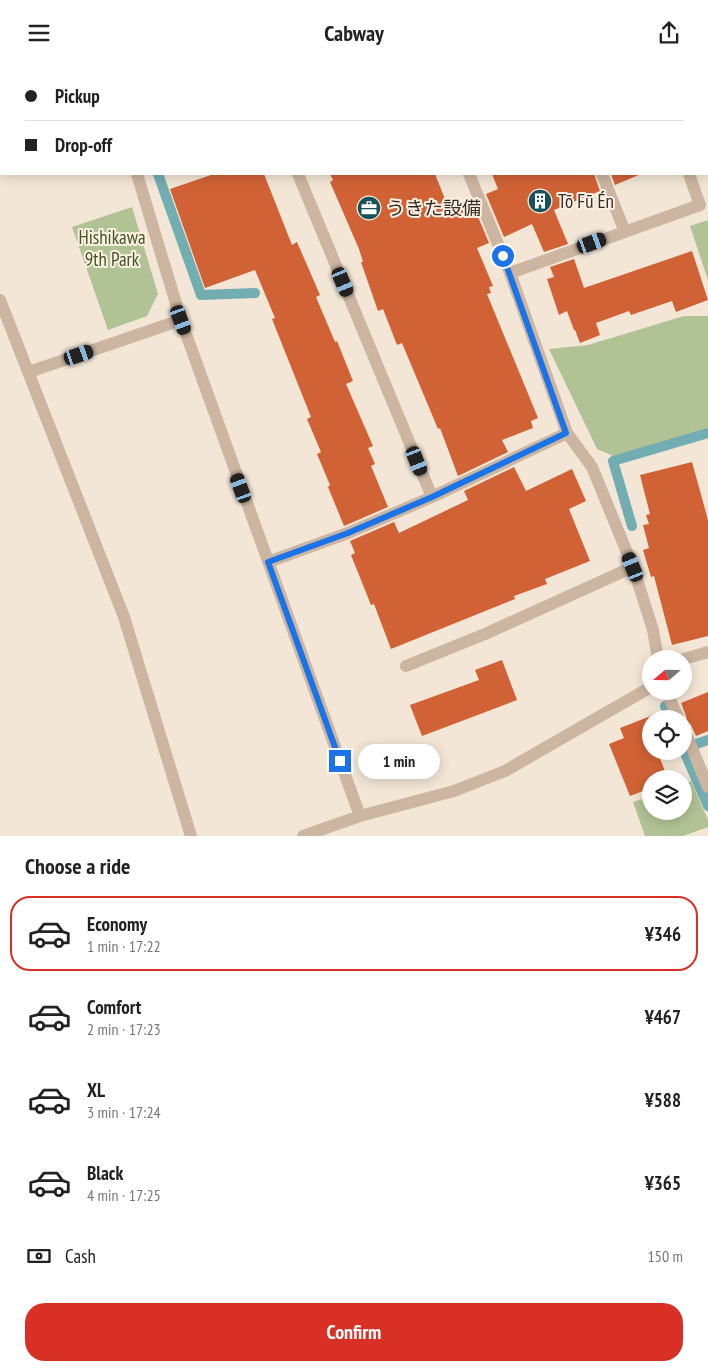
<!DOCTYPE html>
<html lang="en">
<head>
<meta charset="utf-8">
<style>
	body { margin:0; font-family:"PT Sans Narrow","Noto Sans JP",sans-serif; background:#f6f6f6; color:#222; height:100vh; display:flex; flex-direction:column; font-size:19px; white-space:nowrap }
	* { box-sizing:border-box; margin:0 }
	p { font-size:16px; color:#767676 }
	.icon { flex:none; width:28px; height:28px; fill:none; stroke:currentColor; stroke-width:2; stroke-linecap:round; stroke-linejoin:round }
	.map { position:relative; height:771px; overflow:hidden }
	.drawer { display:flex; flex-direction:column; background:#fff; flex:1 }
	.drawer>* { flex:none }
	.banner { position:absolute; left:0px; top:0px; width:709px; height:110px; box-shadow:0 2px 12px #0003; display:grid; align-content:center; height:110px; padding:0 25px; background:#fff }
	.needle { width:32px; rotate:250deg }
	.tools { position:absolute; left:642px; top:585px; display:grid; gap:10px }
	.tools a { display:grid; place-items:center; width:50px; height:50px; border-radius:50%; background:#fff; box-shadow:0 2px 12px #0003; font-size:25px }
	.end { position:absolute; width:22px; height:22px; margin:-11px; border:6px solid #1a73e8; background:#fff; box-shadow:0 0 0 2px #fff }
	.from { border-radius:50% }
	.bubble { position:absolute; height:35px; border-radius:18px; background:#fff; box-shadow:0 2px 12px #0003; font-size:16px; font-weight:700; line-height:35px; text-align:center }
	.car { position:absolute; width:15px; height:30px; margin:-15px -8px; border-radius:6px; box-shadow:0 0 4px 1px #0007; background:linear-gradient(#222 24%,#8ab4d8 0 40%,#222 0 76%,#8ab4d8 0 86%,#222 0) }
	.banner b { display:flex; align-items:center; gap:18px; height:48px; font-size:19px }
	.banner b+b { border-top:1px solid #e0e0e0 }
	.banner i { width:12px; height:12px; background:#222 }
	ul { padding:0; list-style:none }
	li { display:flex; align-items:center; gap:15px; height:75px; margin:0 10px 8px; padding:0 15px; border:2px solid transparent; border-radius:20px }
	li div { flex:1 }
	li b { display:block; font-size:19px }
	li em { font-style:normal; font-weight:700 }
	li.current { border-color:#d93025 }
	li>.icon { width:45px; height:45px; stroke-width:1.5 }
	h2 { padding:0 25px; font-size:22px; line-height:60px }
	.pay { display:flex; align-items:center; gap:12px; height:55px; padding:0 25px; font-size:19px }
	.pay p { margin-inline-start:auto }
	.action { display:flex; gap:10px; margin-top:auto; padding:10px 25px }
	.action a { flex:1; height:58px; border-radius:20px; background:#d93025; color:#fff; font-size:20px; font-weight:700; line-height:58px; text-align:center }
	header { display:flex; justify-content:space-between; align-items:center; height:65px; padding:0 25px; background:#fff; font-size:22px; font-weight:700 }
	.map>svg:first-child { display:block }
	.green { fill:#b1c395 }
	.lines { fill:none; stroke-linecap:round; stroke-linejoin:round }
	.stream { stroke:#72adb2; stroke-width:10 }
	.building { fill:#d16236 }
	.minor { stroke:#ccb6a1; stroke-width:12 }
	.route { stroke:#1a73e8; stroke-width:6 }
	.labels { text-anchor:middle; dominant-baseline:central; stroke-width:4; stroke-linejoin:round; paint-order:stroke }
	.poi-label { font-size:19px; fill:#352b25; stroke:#fbf0e2; text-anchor:start }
	.park-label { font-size:19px; fill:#425526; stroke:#fbf0e2 }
</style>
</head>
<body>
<header><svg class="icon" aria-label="menu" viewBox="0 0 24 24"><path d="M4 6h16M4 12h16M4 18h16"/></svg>Cabway<svg class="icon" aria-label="share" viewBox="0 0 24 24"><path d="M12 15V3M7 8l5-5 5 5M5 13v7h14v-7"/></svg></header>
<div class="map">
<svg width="708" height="771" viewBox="0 0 708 771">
	<rect width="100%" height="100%" fill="#f3e6d6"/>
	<path class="green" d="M132,142L158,229L147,251L108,265L72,162Z
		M708,155V215L690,161Z
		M684,251H708V364L618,393L597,384L549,284L588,280Z
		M691,716L708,755V762L683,771H645L633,737L651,731V746H684V719Z"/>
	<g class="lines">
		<path class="stream" d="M671,0V1
			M183,1V0
			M158,109L201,230L255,228
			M632,461L613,396L708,368
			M665,641L670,654
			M685,683L708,675
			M684,686L708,741"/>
	</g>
	<path class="building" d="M214,109H264L292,180L297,177L320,230L316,232L335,277L337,276L353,316L346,319L373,381L368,383L375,399L371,401L388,442L344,461L328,422L330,420L317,389L321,387L307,354L311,352L272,254L275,253L255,205L205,223L170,124Z
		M330,109H435L449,144L471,135L489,178L477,183L493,221L489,222L491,228L487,229L538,353L531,356L533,363L502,375L508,387L458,411L440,363L438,364L402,278L397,280L383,244L378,246L361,197H363L359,184L330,117L333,115Z
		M492,109H594L600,126L554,145L568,179L544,187L532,159L504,172L486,129L498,124Z
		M611,109H641L615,120Z
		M692,186L708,235L676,247L672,236L631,250L629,246L596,258L600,270L580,278L575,265H574L567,246L559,250L547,214L554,212L550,202L574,194L584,223Z
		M692,397L708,455V571L672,580L654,511L651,512L643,485L649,483L643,460L649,459L646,450L650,449L640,410Z
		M514,402L526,426L572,404L586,436L569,444L590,496L545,514L547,519L514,531L515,534L391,584L374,539L371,540L351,490L355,488L350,476L394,457L399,468L468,435L464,426Z
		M502,595L517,635L422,671L410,640L479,615L475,605Z
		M708,627V666L696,671L691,660L687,656L686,651L681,638Z
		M666,645L670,654H651V686H661L658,688L668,714H651V723L630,731L609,679L624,673L620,663Z"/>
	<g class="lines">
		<path class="minor" d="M86,0L87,1
			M425,0V1
			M647,0L648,1
			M137,109L181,255L360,751
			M298,109L432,432
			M469,109L510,208L700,140L689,109
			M602,109L625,167
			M510,208L567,368L592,402L633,502L653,565L658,594
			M0,235L124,552L191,771
			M29,307L181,255
			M268,497L348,468L432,432L567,368
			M684,594L708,587
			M406,601L485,569L633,502
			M666,626L679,654
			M684,664L708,722
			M303,771L360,751L454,726L505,706L651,622"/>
	</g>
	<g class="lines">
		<path class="route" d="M340,696L268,497L348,468L432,432L566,368L503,191"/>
	</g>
	<defs>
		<g id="building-disc" transform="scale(1.25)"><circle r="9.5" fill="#17525a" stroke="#fbf0e2"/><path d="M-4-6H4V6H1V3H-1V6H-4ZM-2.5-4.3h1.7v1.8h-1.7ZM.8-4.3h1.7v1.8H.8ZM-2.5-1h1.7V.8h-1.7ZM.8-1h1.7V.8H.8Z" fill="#fff"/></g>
		<g id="office-disc" transform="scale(1.25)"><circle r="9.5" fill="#17525a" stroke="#fbf0e2"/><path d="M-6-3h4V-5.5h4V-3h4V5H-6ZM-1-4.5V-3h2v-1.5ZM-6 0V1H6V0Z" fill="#fff"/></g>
	</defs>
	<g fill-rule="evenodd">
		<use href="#building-disc" x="540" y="136"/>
		<use href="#office-disc" x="369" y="143"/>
	</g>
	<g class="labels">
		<g class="poi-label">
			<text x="558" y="136">Tō Fū Én</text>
			<text x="386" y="143">うきた設備</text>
		</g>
		<g class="park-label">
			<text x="112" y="172">Hishikawa<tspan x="112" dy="22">9th Park</tspan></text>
		</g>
	</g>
</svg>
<div class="tools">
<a><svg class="needle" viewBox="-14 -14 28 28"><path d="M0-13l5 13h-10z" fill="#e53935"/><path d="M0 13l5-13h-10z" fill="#767676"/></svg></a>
<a><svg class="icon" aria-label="locate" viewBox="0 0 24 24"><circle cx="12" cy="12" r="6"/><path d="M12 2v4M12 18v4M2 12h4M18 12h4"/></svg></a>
<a><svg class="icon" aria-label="layers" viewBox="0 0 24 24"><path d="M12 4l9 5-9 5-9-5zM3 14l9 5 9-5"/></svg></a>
</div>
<i class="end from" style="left:503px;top:191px"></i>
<i class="end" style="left:340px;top:696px"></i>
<div class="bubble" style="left:358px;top:679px;width:82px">1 min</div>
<i class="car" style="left:592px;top:178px;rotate:70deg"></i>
<i class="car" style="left:343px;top:217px;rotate:157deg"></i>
<i class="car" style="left:181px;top:255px;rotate:160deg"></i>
<i class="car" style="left:79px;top:290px;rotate:71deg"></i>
<i class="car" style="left:417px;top:396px;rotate:158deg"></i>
<i class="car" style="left:241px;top:423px;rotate:340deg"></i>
<i class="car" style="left:633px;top:502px;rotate:338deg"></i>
<div class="banner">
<b><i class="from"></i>Pickup</b>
<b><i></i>Drop-off</b>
</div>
</div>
<section class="drawer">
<h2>Choose a ride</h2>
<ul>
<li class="current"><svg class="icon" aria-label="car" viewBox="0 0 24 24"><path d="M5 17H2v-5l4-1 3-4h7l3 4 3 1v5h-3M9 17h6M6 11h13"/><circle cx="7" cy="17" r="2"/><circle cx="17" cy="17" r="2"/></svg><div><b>Economy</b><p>1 min · 17:22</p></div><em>¥346</em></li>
<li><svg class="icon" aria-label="car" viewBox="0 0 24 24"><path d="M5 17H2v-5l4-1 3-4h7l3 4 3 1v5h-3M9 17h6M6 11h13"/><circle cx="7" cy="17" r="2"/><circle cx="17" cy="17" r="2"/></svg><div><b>Comfort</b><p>2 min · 17:23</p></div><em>¥467</em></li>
<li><svg class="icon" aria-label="car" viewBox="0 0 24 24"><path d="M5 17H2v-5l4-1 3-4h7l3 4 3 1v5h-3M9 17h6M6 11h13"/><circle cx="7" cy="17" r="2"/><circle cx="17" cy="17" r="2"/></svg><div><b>XL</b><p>3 min · 17:24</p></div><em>¥588</em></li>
<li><svg class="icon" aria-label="car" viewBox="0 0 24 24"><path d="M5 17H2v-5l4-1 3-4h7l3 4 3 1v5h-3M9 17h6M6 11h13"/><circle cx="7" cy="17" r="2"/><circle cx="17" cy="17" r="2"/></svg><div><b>Black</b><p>4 min · 17:25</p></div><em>¥365</em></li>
</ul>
<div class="pay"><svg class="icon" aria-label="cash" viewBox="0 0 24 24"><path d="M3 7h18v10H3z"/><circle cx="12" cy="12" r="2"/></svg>Cash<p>150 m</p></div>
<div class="action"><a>Confirm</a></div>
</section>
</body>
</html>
